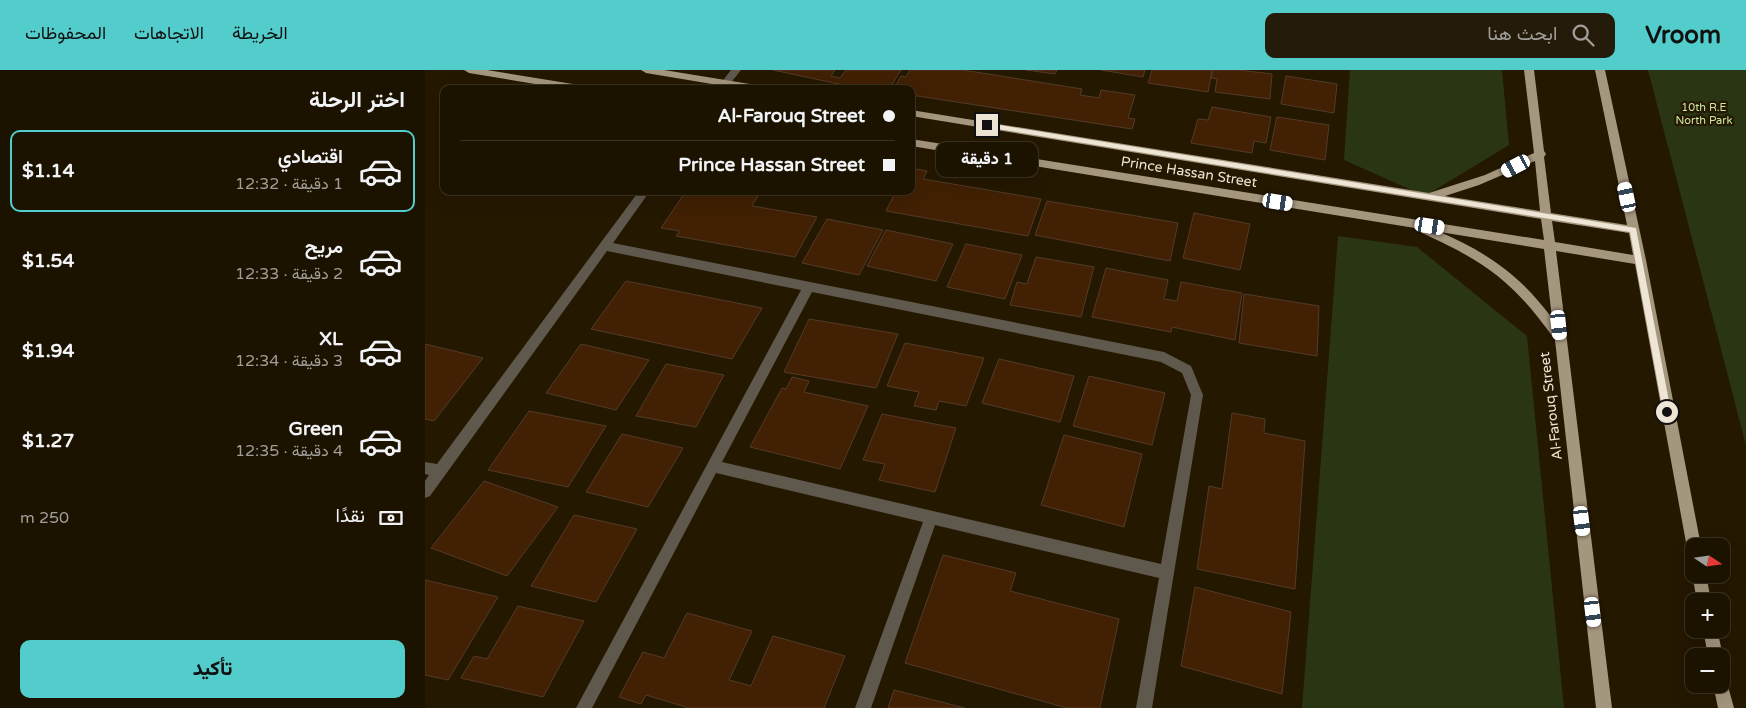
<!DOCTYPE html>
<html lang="ar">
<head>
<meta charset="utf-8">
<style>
	body { margin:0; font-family:"Varela Round",Vazirmatn,sans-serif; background:#251b0a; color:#f1f3f6; direction:rtl; height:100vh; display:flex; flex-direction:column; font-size:19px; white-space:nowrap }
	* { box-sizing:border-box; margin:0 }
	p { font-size:16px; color:#a09e99 }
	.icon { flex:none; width:28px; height:28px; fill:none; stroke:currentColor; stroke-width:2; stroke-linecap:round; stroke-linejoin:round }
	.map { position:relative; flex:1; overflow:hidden; direction:ltr }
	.details { display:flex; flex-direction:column; background:#1c1200; width:425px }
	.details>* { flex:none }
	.hud { position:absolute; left:15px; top:15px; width:475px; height:110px; border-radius:10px; box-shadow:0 5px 20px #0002,0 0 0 1px #3a3222; direction:rtl; display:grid; align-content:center; height:110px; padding:0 20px; background:#1c1200 }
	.needle { width:32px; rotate:103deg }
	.buttons { position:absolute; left:1260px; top:468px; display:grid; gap:10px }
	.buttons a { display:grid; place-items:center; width:45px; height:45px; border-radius:10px; background:#1c1200; box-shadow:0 5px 20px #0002,0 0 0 1px #3a3222; font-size:25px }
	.end { position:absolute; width:22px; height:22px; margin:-11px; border:6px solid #eee5d6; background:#111; box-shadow:0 0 0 2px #111 }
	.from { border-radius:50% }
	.bubble { position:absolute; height:35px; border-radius:10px; background:#1c1200; box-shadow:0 5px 20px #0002,0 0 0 1px #3a3222; font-size:16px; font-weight:800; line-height:35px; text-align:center; direction:rtl }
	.car { position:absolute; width:15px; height:30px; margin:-15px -8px; border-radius:6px; box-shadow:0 0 4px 1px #0007; background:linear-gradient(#fff 24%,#345 0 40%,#fff 0 76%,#345 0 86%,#fff 0) }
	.hud b { display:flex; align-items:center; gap:18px; height:48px; font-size:19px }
	.hud b+b { border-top:1px solid #3a3222 }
	.hud i { width:12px; height:12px; background:#f1f3f6 }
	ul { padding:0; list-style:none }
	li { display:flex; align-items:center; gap:15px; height:82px; margin:0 10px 8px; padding:0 10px; border:2px solid transparent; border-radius:10px }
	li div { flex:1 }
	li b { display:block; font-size:19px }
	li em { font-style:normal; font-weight:800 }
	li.selected { border-color:#52cdcc }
	li>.icon { width:45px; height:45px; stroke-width:1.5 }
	h2 { padding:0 20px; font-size:22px; line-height:60px }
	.pay { display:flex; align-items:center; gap:12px; height:55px; padding:0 20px; font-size:19px }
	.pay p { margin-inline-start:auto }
	.cta { display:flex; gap:10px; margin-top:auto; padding:10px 20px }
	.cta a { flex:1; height:58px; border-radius:10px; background:#52cdcc; color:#111; font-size:20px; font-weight:800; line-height:58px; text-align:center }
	header { display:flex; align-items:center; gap:30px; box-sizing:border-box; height:70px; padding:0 25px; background:#52cdcc; color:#111 }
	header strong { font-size:24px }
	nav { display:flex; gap:28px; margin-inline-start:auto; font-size:18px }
	.search { width:350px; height:45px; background:#251b0a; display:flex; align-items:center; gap:12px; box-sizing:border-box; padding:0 18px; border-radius:10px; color:#a09e99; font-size:19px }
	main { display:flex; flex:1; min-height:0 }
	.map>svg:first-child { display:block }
	.green { fill:#2a3514 }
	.building { fill:#412003; stroke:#533b29 }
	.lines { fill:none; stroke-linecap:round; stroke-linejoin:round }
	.minor { fill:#5f584d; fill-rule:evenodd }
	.primary { fill:#a5967e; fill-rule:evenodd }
	.route { fill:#eee5d6 }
	.labels { text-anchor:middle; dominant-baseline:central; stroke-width:4.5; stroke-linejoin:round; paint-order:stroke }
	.far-park-label { font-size:11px; fill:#cee9a3; stroke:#251800 }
	.street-label { font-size:14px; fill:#eee5d6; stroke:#251800 }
</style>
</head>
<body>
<header>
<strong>Vroom</strong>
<div class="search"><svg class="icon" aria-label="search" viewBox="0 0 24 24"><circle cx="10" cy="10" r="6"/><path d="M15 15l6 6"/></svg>ابحث هنا</div>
<nav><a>الخريطة</a><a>الاتجاهات</a><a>المحفوظات</a></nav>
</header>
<main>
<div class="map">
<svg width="1321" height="638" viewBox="0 0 1321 638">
	<rect width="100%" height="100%" fill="#251800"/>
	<path class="green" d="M925,0H1077L1084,75L1000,126L919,90Z
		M1223,0H1321V375Z
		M913,166L992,177L1102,266L1139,638H877Z"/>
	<path class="building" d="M348,0H410L406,6L415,8L421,0H476L464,19H437Z
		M485,0H538L657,19L655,25L674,28L676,20L710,25L703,48L710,49L707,59L486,25V19H469L476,6L481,7Z
		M601,0H632L630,4Z
		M676,0H720L718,7Z
		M727,0H787L783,22L723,13Z
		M788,0H814L847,4L845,29L790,22L792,9L786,8Z
		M861,6L912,14L909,43L856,34Z
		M787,37L846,47L841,73L829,71L827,83L766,73L773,49L783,50Z
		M852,47L904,55L900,90L845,80Z
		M486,98L502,101L498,109L616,129L603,166L461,141L471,121H486Z
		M261,121H336L327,136L392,147L370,187L251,166L255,161L236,158Z
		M622,131L753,153L745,191L610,165Z
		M769,143L825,154L815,200L758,188Z
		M402,149L458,160L434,205L377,193Z
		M461,160L528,174L511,211L442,196Z
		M541,174L597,185L580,229L522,217Z
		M611,187L669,197L656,247L585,235L592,212L602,214Z
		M681,198L743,210L739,229L752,231L756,212L817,223L810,270L747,257L746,262L667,247Z
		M201,211L337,238L307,289L166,259Z
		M819,224L894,236L892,286L814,273Z
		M384,249L473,264L451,318L359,302Z
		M480,273L559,288L541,336L514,331L511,340L489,336L494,322L462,316Z
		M0,274L58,288L9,351L0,349Z
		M156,274L224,290L191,340L121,323Z
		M574,289L649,306L635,352L557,333Z
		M241,294L299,305L271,357L211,346Z
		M664,306L740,323L727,375L648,356Z
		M367,307L384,311L379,322L443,336L415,399L325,377L357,318L361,319Z
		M104,341L181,356L143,417L63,400Z
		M807,343L840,349L839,363L880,371L870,519L772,499L784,416L797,419Z
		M457,344L531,358L510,422L454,410L460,394L438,390Z
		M197,364L258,378L223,437L161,422Z
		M639,365L717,384L699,457L616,435Z
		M59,411L133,437L82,506L6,478Z
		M149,445L212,459L171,532L106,516Z
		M518,485L591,503L585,521L694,549L675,638H642L480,593Z
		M0,510L73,527L23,610L0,605Z
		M770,517L866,542L857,624L756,596Z
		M93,536L159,551L118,627L36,608L49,586L62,589Z
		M262,543L327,561L304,610L326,616L348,566L420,586L399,638H264L221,625L216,634L194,627L218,582L239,588Z
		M469,620L540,638H463Z"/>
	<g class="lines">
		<path class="minor" d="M306,0H316L304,15H298L296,13Z
			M214,121H225L188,173L739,282L766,296L778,325L727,638H711L734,508L510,455L446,638H430L498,452L291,403L167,638H151L376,220L182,181L5,426L0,428V411L4,405L0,404V392L12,394ZM387,222L736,292L757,303L766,325L736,494L297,392Z"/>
		<path class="primary" d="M39,0H62L160,16L165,19H140L44,3Z
			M216,0H239L337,16L342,19H317L221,3Z
			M1099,0H1109L1119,81L1121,84L1119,87L1126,143L1202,155L1170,0H1180L1221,190L1276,476H1269V485L1264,483L1262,478L1210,194L1131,181L1187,638H1171L1130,270C1089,212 1061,192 997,163L996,159L486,76V69L1119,170L1116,149L486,46V40L1004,123L1060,105L1109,83ZM1110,91L1115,141L1020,126L1054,115ZM1127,151L1204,163L1208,185L1130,172ZM1015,162L1119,179L1127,248C1096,206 1063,183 1015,162Z
			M1269,499V504H1281L1286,531H1272L1267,504Z
			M1278,559H1292L1298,586L1296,589V586H1283Z
			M1296,606L1301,609L1309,638H1293L1288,614H1296Z"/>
	</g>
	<path class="route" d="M562,53L1211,158L1246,342L1242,345L1238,342L1205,162L560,57Z"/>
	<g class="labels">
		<g class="far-park-label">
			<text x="1279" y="37">10th R.E<tspan x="1279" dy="13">North Park</tspan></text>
		</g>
		<g class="street-label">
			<text transform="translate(764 102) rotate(9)">Prince Hassan Street</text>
			<text transform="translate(1126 336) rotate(-97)">Al-Farouq Street</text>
		</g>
	</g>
</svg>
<div class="buttons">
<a><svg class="needle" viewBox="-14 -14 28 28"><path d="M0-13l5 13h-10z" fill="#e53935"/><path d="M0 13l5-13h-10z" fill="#a09e99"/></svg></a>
<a>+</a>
<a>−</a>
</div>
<i class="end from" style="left:1242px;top:342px"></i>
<i class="end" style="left:562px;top:55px"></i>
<div class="bubble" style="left:511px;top:72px;width:102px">1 دقيقة</div>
<i class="car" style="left:1091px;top:96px;rotate:242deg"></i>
<i class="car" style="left:1202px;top:127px;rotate:348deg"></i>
<i class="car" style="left:853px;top:132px;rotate:99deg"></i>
<i class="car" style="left:1005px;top:156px;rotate:99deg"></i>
<i class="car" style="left:1134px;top:255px;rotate:174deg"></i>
<i class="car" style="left:1157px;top:451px;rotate:173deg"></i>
<i class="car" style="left:1168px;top:542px;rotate:173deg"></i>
<div class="hud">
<b><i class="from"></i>Al-Farouq Street</b>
<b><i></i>Prince Hassan Street</b>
</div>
</div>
<section class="details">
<h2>اختر الرحلة</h2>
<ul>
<li class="selected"><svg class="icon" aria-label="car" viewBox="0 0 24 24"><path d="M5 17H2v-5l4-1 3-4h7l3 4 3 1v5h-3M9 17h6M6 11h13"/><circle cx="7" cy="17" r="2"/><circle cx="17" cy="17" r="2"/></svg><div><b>اقتصادي</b><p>1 دقيقة · 12:32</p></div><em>$1.14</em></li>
<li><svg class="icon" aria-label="car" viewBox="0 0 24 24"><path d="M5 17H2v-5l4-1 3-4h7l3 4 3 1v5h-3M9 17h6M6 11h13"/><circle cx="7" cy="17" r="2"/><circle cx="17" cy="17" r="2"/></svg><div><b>مريح</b><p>2 دقيقة · 12:33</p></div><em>$1.54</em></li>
<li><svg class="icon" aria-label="car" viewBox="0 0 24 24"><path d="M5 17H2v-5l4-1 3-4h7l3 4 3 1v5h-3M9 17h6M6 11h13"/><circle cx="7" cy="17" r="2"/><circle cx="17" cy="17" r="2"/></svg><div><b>XL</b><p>3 دقيقة · 12:34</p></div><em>$1.94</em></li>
<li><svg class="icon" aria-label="car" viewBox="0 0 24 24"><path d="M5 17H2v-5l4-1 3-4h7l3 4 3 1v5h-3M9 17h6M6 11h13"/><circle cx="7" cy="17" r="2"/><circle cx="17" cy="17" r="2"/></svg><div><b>Green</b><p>4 دقيقة · 12:35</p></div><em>$1.27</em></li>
</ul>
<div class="pay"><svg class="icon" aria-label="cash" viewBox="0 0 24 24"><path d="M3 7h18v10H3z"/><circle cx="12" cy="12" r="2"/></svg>نقدًا<p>250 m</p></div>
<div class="cta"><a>تأكيد</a></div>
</section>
</main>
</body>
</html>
